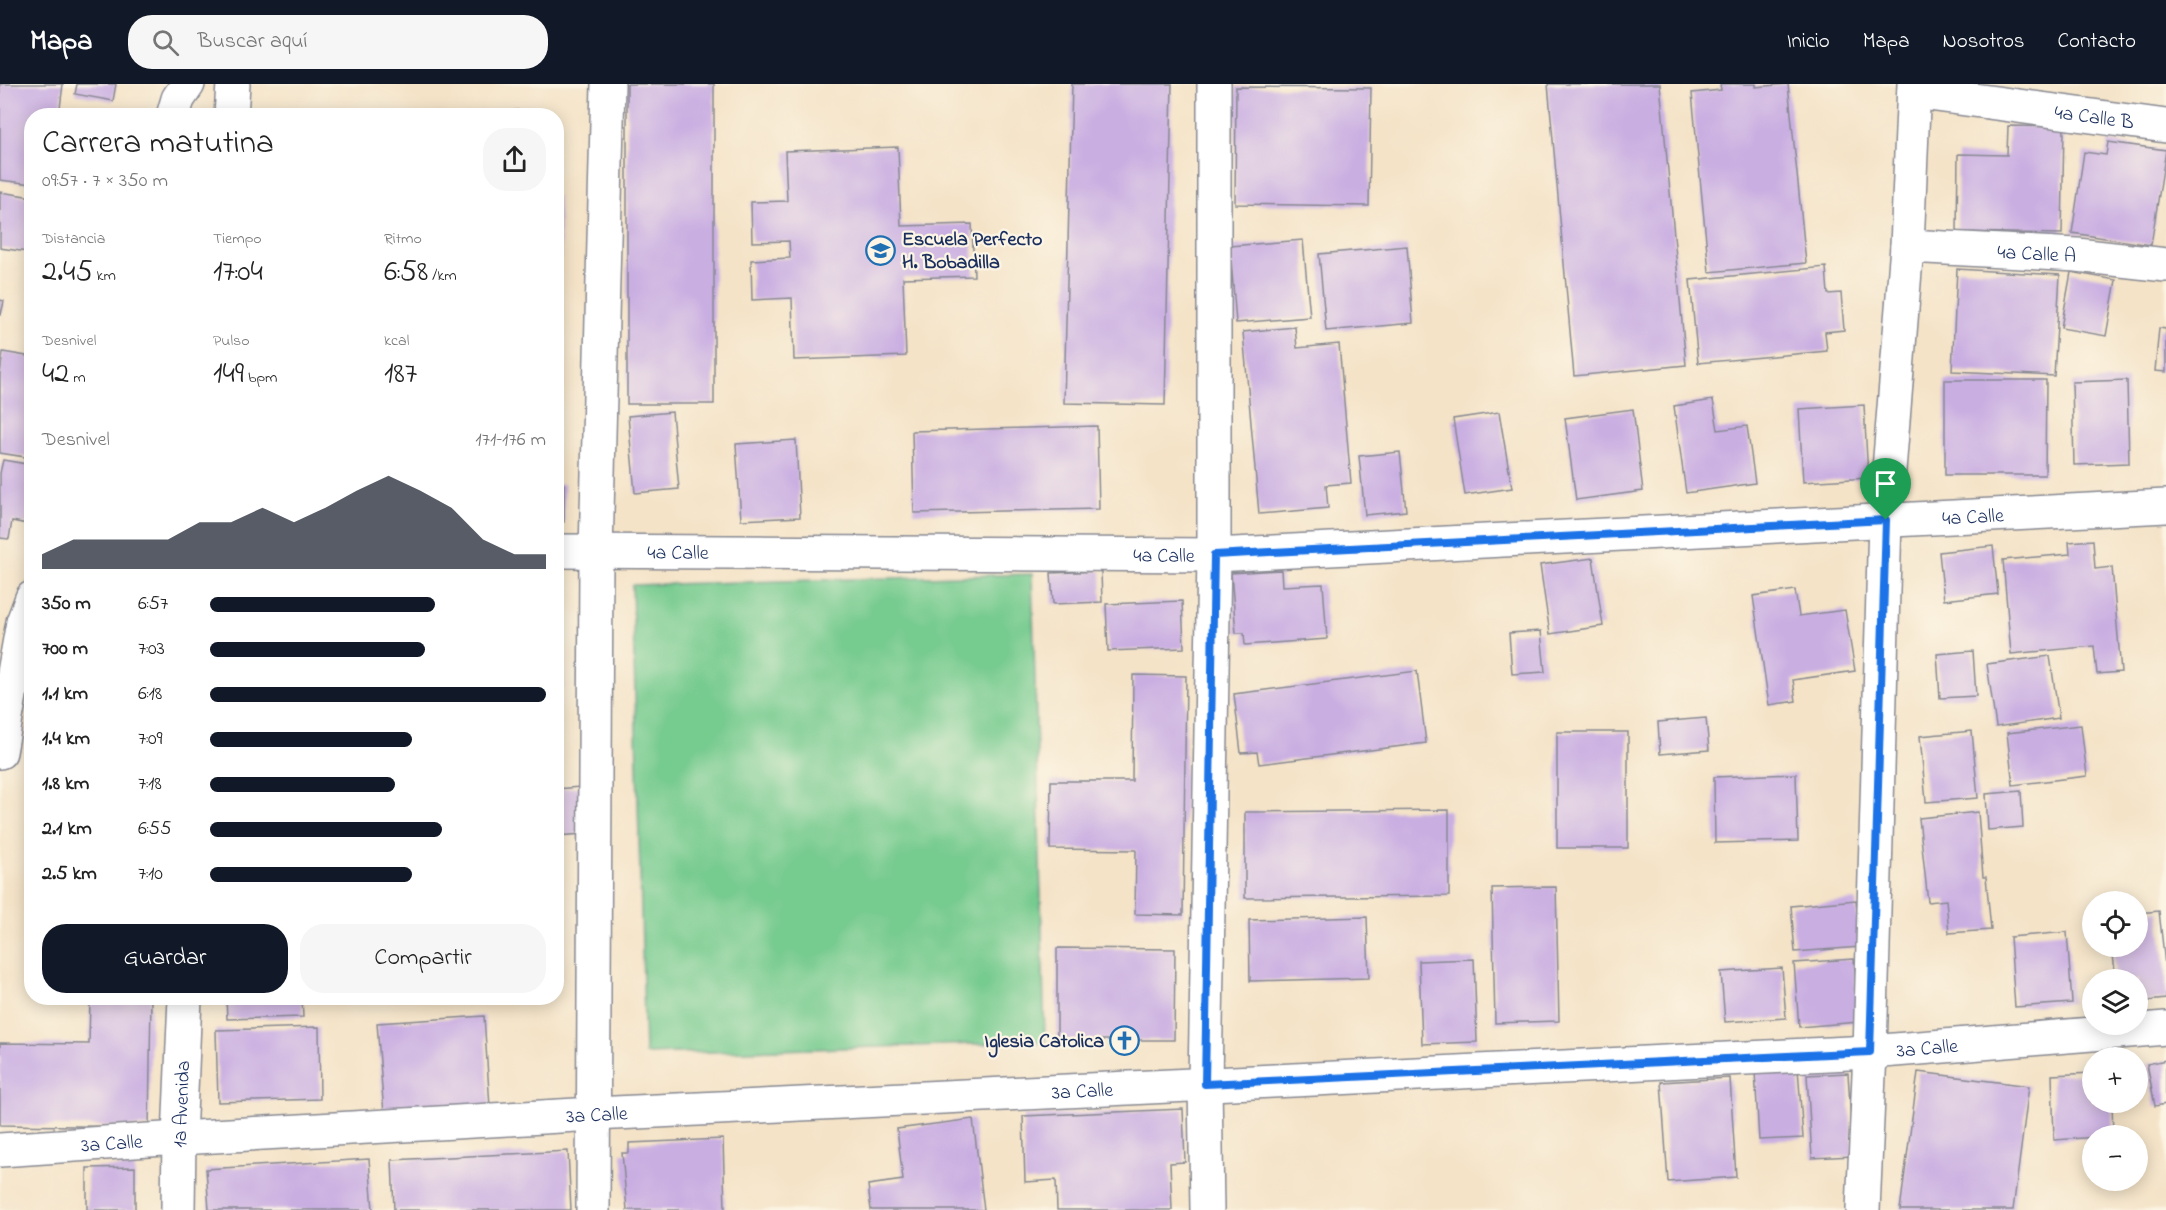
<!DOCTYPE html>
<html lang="es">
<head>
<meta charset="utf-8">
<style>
  :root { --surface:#fff; --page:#f6f6f6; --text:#222; --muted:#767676; --accent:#111827 }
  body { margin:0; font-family:"Indie Flower",sans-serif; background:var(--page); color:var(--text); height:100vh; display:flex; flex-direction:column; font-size:22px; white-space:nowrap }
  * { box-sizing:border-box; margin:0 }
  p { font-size:20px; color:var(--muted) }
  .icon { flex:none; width:33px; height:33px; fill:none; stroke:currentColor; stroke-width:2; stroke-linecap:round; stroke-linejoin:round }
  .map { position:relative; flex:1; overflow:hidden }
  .sheet { position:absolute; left:24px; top:24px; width:540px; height:897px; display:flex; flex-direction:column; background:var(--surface); border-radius:24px; box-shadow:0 3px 15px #0003 }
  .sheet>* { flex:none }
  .controls { position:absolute; left:2082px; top:807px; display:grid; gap:12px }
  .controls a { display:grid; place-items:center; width:66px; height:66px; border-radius:50%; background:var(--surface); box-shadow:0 3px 15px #0003; font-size:30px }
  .pin { position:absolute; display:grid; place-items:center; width:51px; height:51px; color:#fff; margin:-62px -26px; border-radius:50% 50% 50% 0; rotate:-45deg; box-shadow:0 0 6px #0007 }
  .pin .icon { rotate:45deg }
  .round { display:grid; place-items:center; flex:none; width:63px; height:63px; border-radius:24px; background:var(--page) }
  .overview { display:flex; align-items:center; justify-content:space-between; height:102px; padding:0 18px }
  h1 { font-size:33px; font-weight:600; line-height:45px }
  .figures { display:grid; grid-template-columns:repeat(3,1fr); gap:9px; height:102px; padding:6px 18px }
  .figures div { display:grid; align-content:center }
  .figures b { font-size:30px; font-weight:600 }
  .figures small { font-size:16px; font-weight:400 }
  .figures p { font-size:16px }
  .chart { height:168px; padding:12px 18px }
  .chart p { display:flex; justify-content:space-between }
  .chart svg { width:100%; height:108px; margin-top:6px; fill:var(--accent); opacity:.7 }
  .button { display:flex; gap:12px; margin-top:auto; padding:12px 18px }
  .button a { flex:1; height:69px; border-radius:24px; background:var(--accent); color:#fff; font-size:24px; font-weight:600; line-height:69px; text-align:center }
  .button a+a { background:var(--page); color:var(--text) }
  ul { padding:0 18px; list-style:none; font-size:20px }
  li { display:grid; grid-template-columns:96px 72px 1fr; align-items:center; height:45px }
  li i { height:15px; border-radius:8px; background:var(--accent) }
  header { display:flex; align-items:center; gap:36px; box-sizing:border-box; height:84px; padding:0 30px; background:var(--accent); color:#fff }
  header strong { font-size:28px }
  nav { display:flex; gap:33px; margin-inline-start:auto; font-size:21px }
  .search { width:420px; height:54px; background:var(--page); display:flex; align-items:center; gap:15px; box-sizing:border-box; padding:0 21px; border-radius:24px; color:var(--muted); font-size:22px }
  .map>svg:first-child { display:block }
</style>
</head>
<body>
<header>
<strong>Mapa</strong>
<div class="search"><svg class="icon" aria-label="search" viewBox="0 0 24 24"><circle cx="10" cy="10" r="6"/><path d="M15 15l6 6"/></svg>Buscar aquí</div>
<nav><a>Inicio</a><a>Mapa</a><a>Nosotros</a><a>Contacto</a></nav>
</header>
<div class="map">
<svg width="2166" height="1126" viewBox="0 0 2166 1126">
  <rect width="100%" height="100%" fill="#fcf5e5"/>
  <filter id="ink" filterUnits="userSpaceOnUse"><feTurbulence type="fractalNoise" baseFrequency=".0167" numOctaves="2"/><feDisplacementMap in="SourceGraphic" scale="12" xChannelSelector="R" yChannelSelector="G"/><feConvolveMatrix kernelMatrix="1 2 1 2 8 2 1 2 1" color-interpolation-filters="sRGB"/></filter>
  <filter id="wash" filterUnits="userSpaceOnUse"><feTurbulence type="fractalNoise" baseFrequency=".008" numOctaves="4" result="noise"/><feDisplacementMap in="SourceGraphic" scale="24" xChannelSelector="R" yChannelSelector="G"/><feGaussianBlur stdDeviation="1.35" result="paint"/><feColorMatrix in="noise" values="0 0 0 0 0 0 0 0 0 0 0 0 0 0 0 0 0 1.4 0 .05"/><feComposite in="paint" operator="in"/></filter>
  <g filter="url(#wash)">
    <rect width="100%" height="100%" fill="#f4e3c7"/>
    <path fill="#76cb8f" stroke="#487d76" stroke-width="1.5" d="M1032 490 1045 958 645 970 632 501Z"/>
    <g id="blocks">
      <g fill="#c9aee2">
        <path d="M0 0H63L59 32H32V100L0 96Z"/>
        <path d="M77 0H116L113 17 75 10Z"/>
        <rect x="627" y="0" width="87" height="320"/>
        <path d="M1072 0H1172L1165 321 1064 319Z"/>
        <path d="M1548 0H1660L1686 281 1574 292Z"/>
        <path d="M1720 0H1756V3L1788 0 1806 179 1709 188 1692 9 1721 6Z"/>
        <path d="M1236 3 1371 4 1369 122 1235 120Z"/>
        <path d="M518 26 519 32H484V30Z"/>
        <path d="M2008 42 2064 43 2062 150 1957 148 1958 70 2007 71Z"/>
        <path d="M2108 58 2166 66 2151 161 2072 149 2084 68 2106 71Z"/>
        <path d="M898 63 901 142 972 140 974 192 903 194 906 272 794 276 792 214 752 216 751 176 790 174 789 157 752 158 751 118 787 117 785 67Z"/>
        <path d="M0 108 32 113V132L27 168 0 164Z"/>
        <path d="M558 112 561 175H556V113Z"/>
        <path d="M1303 156 1310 233 1236 239 1230 162Z"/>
        <path d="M1407 162 1413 239 1326 247 1319 170Z"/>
        <path d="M1826 183 1828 210 1841 209 1844 246 1825 248 1827 267 1698 279 1690 196Z"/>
        <path d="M1957 185 2060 191 2054 292 1952 287Z"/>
        <path d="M2071 188 2116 196 2106 252 2061 244Z"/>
        <path d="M0 216 4 217 1 231H0Z"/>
        <path d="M1295 243 1297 264 1339 260 1351 399 1326 401 1328 424 1259 430 1243 248Z"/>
        <path d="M2159 244 2166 245V288L2155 287Z"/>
        <path d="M3 268 32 273V374L0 369V290Z"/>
        <path d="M1945 296H2046L2045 391H1945Z"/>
        <path d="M2127 296 2129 379 2074 381 2072 298Z"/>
        <path d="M1713 316 1718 346 1747 342 1755 399 1686 409 1674 322Z"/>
        <path d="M1864 321 1868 394 1803 398 1799 325Z"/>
        <path d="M1633 325 1643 407 1576 416 1565 334Z"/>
        <path d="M672 328 679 405 635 409 628 332Z"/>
        <path d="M1499 328 1512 404 1465 411 1453 335Z"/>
        <path d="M1097 342 1099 425 914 429 912 347Z"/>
        <path d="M796 356 800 433 741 436 736 360Z"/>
        <path d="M1400 368 1406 427 1365 431 1359 372Z"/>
        <path d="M3 376 32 381V441L12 437 9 455 0 454V389Z"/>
        <rect x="556" y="400" width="8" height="38"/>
        <path d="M2093 456 2095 485 2112 483 2121 588 2097 590 2094 562 2011 570 2003 476 2070 470 2069 458Z"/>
        <path d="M1993 462 1998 510 1944 516 1939 468Z"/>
        <path d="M1593 474 1603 542 1550 550 1540 481Z"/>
        <path d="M1281 486 1282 502 1323 500 1327 555 1245 561 1244 549H1236L1231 489Z"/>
        <path d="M1101 487 1102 518 1053 520 1051 489Z"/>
        <path d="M556 497H558L564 603H556Z"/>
        <path d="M1795 506 1799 532 1845 526 1855 587 1793 596 1796 617 1769 621 1753 512Z"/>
        <path d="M1182 517 1184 564 1108 567 1106 520Z"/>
        <path d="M1541 547 1545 588 1512 590 1509 549Z"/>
        <path d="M1973 567 1976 612 1940 614 1937 570Z"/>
        <path d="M2050 572 2059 634 1996 643 1987 580Z"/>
        <path d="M1417 587 1426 659 1259 680 1257 668 1241 669 1234 610Z"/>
        <path d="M1133 591 1186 592 1183 831 1135 830 1136 766 1050 765 1051 697H1132Z"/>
        <path d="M1706 634 1709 666 1660 670 1658 638Z"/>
        <path d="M2081 641 2087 692 2013 701 2007 649Z"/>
        <path d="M1972 647 1978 714 1926 718 1920 652Z"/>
        <rect x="1557" y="648" width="71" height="116"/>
        <path d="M1796 690 1798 757 1715 759 1714 693Z"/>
        <path d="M580 703 584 750 556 752V705Z"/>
        <path d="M2021 707 2023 743 1988 746 1986 710Z"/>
        <path d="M1449 726V812L1245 814V728Z"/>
        <path d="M1978 728 1983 793H1986L1991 846 1949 849 1946 816 1928 818 1919 734Z"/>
        <path d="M1556 803 1559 937 1495 939 1492 804Z"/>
        <path d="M1856 816 1860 863 1795 868 1791 822Z"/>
        <path d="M2159 827 2166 890V915L2138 918V896H2116L2112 862H2138V829Z"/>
        <path d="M1367 833 1369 894 1250 897 1249 836Z"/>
        <path d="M2067 848 2072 919 2015 923 2010 853Z"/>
        <path d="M1057 864 1175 865 1174 956H1057Z"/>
        <path d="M1474 875 1477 958 1422 960 1419 877Z"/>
        <path d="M1854 875 1859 938 1799 943 1794 879Z"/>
        <path d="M1782 884 1786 934 1725 938 1721 888Z"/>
        <path d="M90 914H151L149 1043 0 1041V959L89 960Z"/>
        <path d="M226 914H302L303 933 227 935Z"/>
        <path d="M484 932 490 1023 384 1030 377 939Z"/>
        <path d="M319 943 320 1015 218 1018 216 946Z"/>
        <path d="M2166 976V1020L2155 1022 2147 980Z"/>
        <path d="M1798 984 1803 1054 1759 1056 1755 987Z"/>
        <path d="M1918 988 2029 1002 2013 1126H1900Z"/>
        <path d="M1848 989 1853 1072 1812 1074 1807 991Z"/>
        <path d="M2092 989V1018H2112L2113 1052 2054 1056 2052 991Z"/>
        <path d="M1730 994 1736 1093 1668 1098 1661 998Z"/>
        <path d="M1183 1025 1185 1078 1170 1079 1172 1126H1057L1056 1096 1025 1098 1023 1032Z"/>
        <path d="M973 1035 984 1126H871L868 1101 903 1096 897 1045Z"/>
        <path d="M723 1055 725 1126H627L622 1069H629V1059Z"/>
        <path d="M568 1067 571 1126H394L392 1076Z"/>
        <path d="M369 1075 373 1126H209L206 1085Z"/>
        <path d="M135 1083V1126H87V1084Z"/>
      </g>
    </g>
  </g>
  <g filter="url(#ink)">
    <use href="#blocks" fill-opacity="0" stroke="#888992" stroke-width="1.5"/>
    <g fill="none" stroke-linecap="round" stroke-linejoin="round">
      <defs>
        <g id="minor">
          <path id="s1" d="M1914 8 2166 42"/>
          <path d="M173 32 178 15 188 0"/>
          <path d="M231 32 233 0"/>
          <path id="s2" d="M1907 162 2077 171 2166 181"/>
          <path id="s3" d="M556 467 1214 471 2166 422"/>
          <path d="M0 668 23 538 32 514"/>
          <path id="s4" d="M0 1066 179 1054 594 1030 1870 968 2166 944"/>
          <path id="s5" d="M178 1126 179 1054 185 914"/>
          <path d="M593 1126 596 468 608 0"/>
          <path d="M1207 1126 1205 1000 1214 471V0"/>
          <path d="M1863 1126 1870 968 1885 436 1907 162 1914 0"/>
        </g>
      </defs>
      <use href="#minor" stroke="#888992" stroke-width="36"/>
      <use href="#minor" stroke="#fff" stroke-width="33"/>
    </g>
  </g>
  <g fill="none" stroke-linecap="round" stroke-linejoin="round" filter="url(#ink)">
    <defs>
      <path id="route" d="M1886 436 1870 968 1205 1000 1214 471Z"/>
    </defs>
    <use href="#route" stroke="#fff" stroke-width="12"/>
    <use href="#route" stroke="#1a73e8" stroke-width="8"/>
  </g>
  <defs>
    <symbol id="school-ring" viewBox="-11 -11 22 22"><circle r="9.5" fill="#fcf5e5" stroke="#1f6fb2" stroke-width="1.5"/><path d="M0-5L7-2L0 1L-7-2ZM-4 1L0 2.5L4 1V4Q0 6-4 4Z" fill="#1f6fb2"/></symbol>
    <symbol id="church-ring" viewBox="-11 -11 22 22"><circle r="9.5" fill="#fcf5e5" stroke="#1f6fb2" stroke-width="1.5"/><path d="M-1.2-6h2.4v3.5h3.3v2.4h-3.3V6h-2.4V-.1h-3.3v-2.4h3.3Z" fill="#1f6fb2"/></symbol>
  </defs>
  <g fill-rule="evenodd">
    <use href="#school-ring" x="864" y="150" width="33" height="33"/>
    <use href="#church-ring" x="1108" y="940" width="33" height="33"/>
  </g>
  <g text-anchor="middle" stroke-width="4.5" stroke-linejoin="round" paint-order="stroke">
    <g font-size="20" fill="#1b2f5e" stroke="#fcf5e5">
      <text dy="7" stroke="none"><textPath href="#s1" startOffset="182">4a Calle B</textPath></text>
      <text dy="7" stroke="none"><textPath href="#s2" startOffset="130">4a Calle A</textPath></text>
      <text dy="7" stroke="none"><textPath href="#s3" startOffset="1418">4a Calle</textPath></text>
      <text dy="7" stroke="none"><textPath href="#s3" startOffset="122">4a Calle</textPath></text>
      <text dy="7" stroke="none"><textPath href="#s3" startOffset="608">4a Calle</textPath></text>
      <text dy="7" stroke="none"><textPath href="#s4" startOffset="1930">3a Calle</textPath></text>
      <text dy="7" stroke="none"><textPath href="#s4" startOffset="1084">3a Calle</textPath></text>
      <text dy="7" stroke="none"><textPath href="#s5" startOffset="106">1a Avenida</textPath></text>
      <text dy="7" stroke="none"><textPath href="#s4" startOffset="598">3a Calle</textPath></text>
      <text dy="7" stroke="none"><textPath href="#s4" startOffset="112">3a Calle</textPath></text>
    </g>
    <g font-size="20" font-weight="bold" fill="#1b2f5e" stroke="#fcf5e5" text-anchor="start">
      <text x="902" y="161">Escuela Perfecto<tspan x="902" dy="23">H. Bobadilla</tspan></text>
      <text x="1104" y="963" text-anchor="end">Iglesia Catolica</text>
    </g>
  </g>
</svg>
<div class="controls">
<a><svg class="icon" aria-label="locate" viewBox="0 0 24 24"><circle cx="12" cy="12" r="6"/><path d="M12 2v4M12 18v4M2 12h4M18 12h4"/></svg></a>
<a><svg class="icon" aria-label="layers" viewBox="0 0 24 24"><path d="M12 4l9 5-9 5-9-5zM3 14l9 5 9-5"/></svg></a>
<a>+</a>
<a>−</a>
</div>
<div class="pin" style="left:1886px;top:436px;background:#1e9e55"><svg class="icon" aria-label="arrive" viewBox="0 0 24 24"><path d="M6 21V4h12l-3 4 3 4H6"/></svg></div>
<section class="sheet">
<div class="overview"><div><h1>Carrera matutina</h1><p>09:57 · 7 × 350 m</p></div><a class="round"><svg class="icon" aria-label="share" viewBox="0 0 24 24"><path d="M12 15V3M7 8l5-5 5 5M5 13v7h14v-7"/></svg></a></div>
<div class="figures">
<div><p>Distancia</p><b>2.45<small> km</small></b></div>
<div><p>Tiempo</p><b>17:04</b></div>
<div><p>Ritmo</p><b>6:58<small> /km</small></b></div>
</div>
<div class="figures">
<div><p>Desnivel</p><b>42<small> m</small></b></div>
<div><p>Pulso</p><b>149<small> bpm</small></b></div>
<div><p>kcal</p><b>187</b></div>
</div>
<div class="chart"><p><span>Desnivel</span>171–176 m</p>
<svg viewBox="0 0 160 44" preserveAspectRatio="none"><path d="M0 44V38L10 32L20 32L30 32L40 32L50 25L60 25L70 19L80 25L90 19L100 12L110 6L120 12L130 19L140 32L150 38L160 38V44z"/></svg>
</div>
<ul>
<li><b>350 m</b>6:57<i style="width:67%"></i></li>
<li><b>700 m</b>7:03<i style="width:64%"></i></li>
<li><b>1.1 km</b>6:18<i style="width:100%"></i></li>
<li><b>1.4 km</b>7:09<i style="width:60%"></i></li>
<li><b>1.8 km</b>7:18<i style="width:55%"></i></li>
<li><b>2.1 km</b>6:55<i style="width:69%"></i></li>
<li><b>2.5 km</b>7:10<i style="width:60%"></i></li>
</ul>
<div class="button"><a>Guardar</a><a>Compartir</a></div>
</section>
</div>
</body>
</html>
